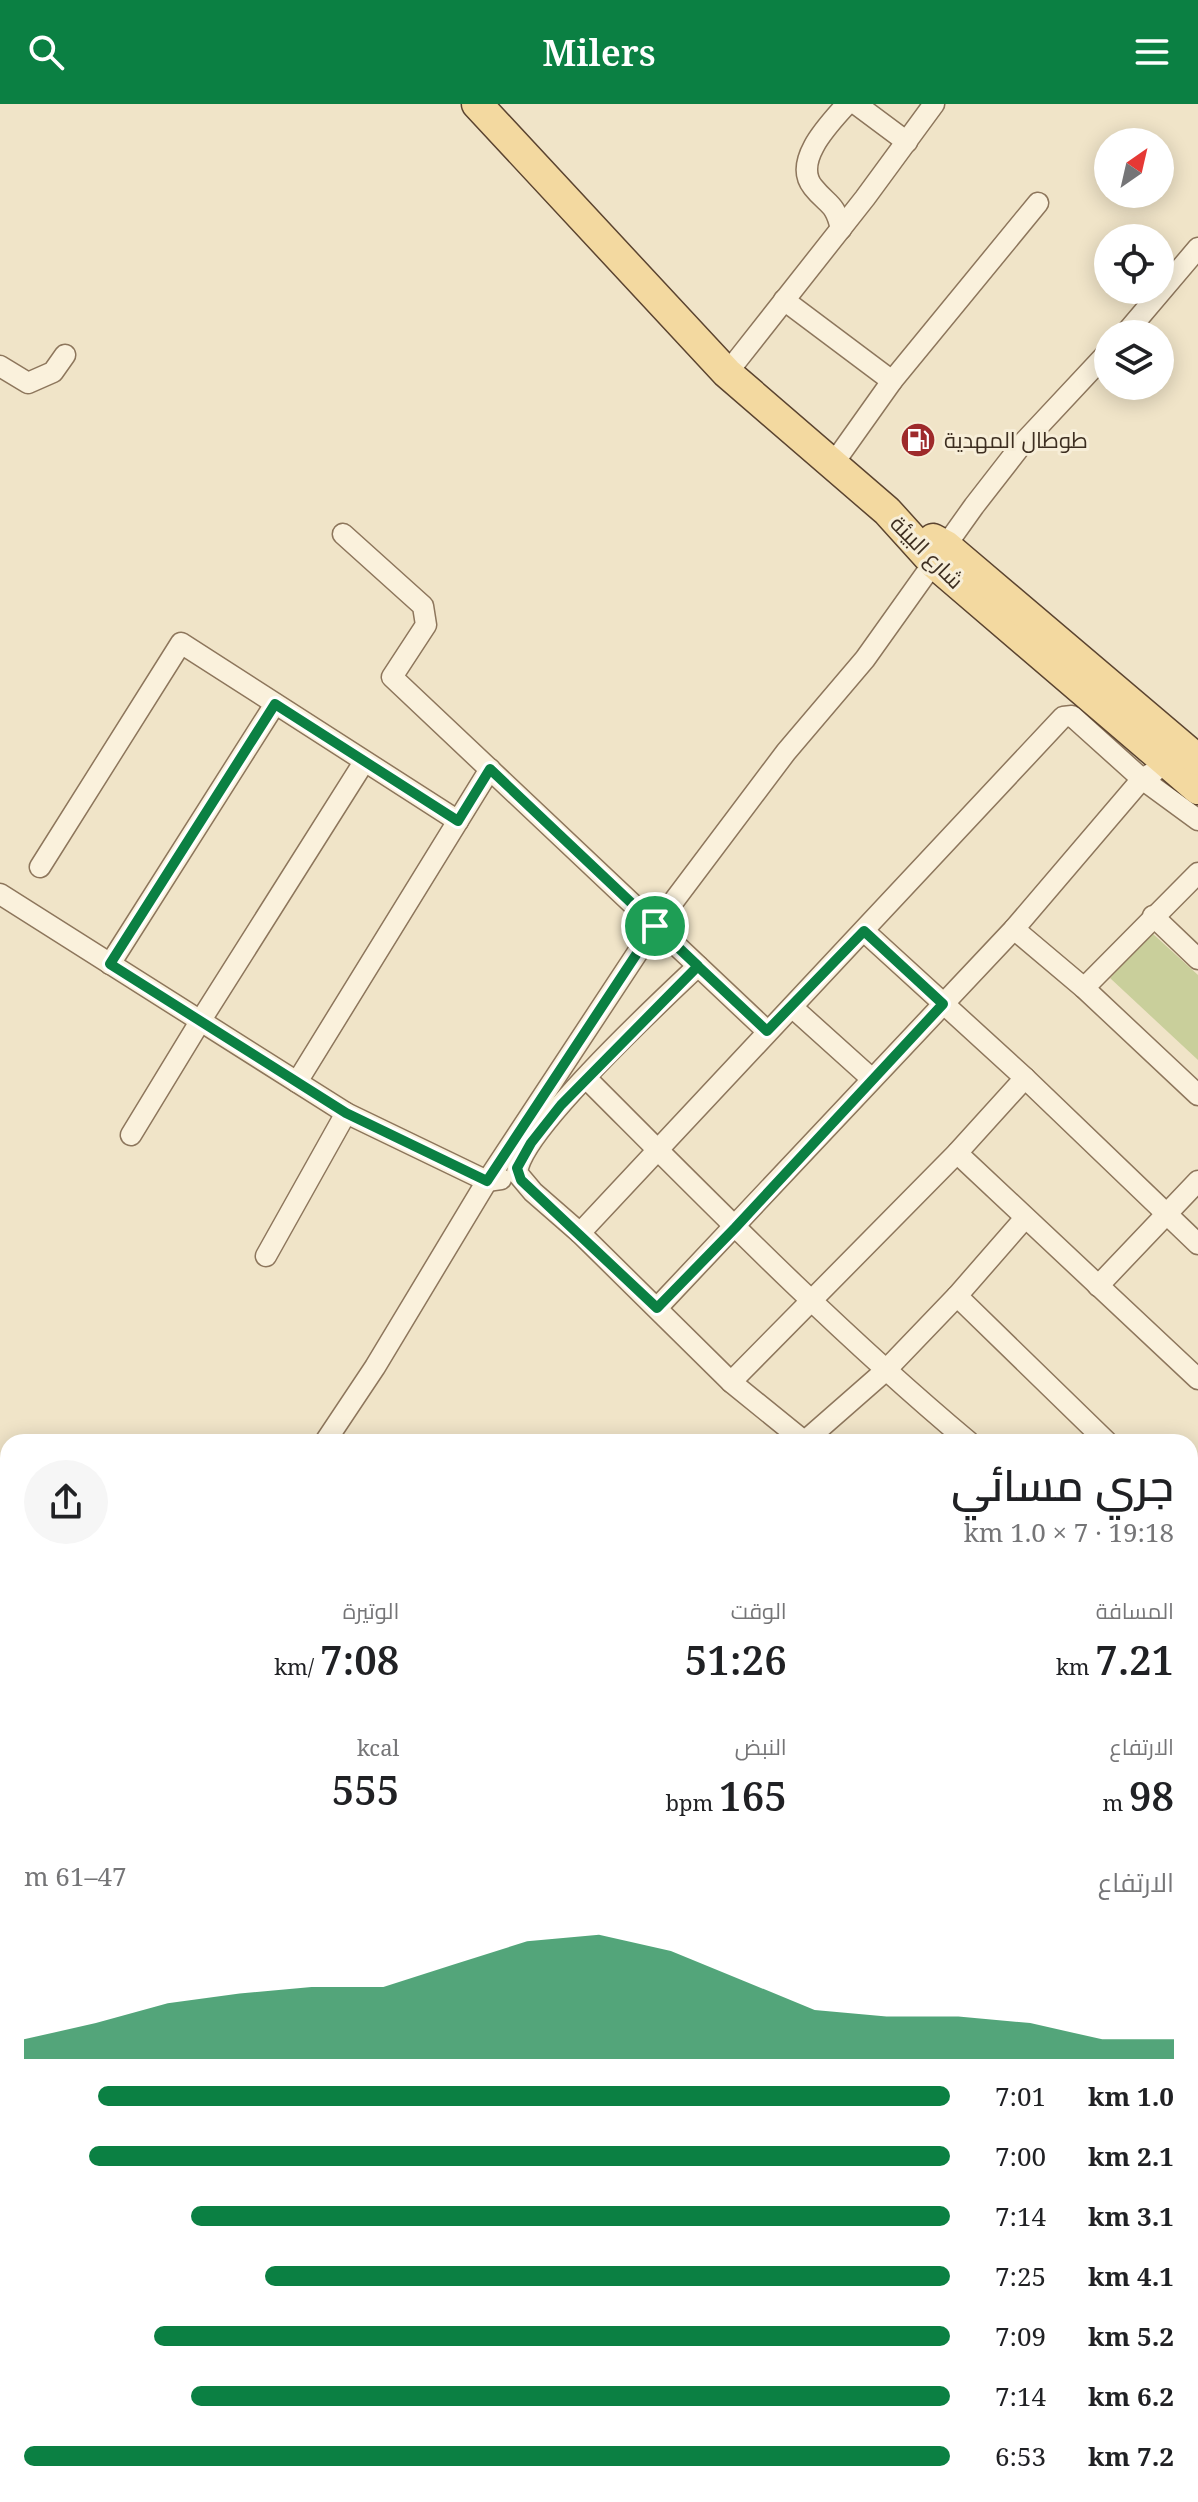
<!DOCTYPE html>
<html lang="ar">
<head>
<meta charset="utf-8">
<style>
  :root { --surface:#fff; --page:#f6f6f6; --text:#202124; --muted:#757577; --accent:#0b8043 }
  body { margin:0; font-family:"Noto Serif",Cairo,serif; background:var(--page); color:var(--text); direction:rtl; height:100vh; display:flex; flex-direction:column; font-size:30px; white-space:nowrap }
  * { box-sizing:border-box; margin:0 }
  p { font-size:26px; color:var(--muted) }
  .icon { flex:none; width:44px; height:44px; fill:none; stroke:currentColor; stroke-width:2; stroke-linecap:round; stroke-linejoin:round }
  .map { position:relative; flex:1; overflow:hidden; direction:ltr }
  .details { position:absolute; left:0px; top:1330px; width:1198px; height:1068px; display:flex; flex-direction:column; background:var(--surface); border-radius:24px 24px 0 0; box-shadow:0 4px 20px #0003; direction:rtl }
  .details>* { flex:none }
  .needle { width:52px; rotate:34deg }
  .buttons { position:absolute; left:1094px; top:24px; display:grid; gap:16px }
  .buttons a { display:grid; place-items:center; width:80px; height:80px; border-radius:50%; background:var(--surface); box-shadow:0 4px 20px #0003; font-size:40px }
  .pin { position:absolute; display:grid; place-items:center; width:68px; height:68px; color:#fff; margin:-34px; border:4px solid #fff; border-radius:50%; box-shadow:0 2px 8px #0007 }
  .round { display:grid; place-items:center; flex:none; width:84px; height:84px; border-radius:42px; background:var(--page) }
  .summary { display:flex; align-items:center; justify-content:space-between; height:136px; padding:0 24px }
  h1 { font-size:44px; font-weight:600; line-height:60px }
  .stats { display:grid; grid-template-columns:repeat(3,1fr); gap:12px; height:136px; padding:8px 24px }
  .stats div { display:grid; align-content:center }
  .stats b { font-size:40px; font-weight:600 }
  .stats small { font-size:22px; font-weight:400 }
  .stats p { font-size:22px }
  .chart { height:224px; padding:16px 24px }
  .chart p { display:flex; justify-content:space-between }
  .chart svg { width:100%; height:144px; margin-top:8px; fill:var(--accent); opacity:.7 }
  ul { padding:0 24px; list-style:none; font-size:26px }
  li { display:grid; grid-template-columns:128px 96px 1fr; align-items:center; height:60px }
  li i { height:20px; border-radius:10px; background:var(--accent) }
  header { display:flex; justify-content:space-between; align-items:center; height:104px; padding:0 24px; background:var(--accent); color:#fff; font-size:36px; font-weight:600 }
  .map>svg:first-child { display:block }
</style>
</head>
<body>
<header><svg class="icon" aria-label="menu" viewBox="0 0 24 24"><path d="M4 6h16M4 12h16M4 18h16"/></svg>Milers<svg class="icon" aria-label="search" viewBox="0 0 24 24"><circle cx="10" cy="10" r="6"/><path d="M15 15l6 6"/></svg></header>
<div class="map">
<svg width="1198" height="2398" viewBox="0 0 1198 2398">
  <rect width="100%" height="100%" fill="#f0e4c8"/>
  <path fill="#c9cf9b" d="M1152 829 1198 871V956L1110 874Z"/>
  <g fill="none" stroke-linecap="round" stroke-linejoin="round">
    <defs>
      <g id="street">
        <path d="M856 0 907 38"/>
        <path d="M841 125C835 98 828 102 813 83 792 57 830 19 847 0"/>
        <path d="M784 196 892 277"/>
        <path d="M1125 230 1198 144"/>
        <path d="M0 262 28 279 53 268 65 251"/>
        <path d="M727 269 865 94 934 0"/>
        <path d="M833 360 892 277 1038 99"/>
        <path d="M343 430 423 502 426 521 392 573 767 927"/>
        <path d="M40 763 181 539 458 717"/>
        <path d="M0 790 346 1009 487 1077 501 1075"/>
        <path d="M1153 812 1198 855"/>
        <path d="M1014 825 1084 884 1198 991"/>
        <path d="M864 827 1025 974 1198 1140"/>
        <path d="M110 860 275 600"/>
        <path d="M698 862C662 896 521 1027 517 1069L533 1088 580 1129 731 1278 805 1338"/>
        <path d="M1084 884 1198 769"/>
        <path d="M792 903 872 975"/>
        <path d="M586 974C711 1099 833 1224 969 1338"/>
        <path d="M297 978 490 665"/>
        <path d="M131 1031 201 916 364 658"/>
        <path d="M957 1049 1198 1275"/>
        <path d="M580 1129 1063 613 1072 612 1142 675 1198 716"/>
        <path d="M266 1152 346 1009"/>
        <path d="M1098 1182 1198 1077"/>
        <path d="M957 1192 1107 1338"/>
        <path d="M657 1204 1014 825 1142 675 1154 668"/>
        <path d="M731 1278 957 1049 1025 974"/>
        <path d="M325 1338 375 1263 487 1077 655 822 786 648 865 555 974 402 1023 339 1108 248"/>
        <path d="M804 1338 885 1267 957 1192 1025 1114"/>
        <path d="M1190 1372 1198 1371"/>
        <path d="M1190 1407 1194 1452 1190 1556"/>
        <path d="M0 1437 8 1441"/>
        <path d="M1190 1581 1198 1587"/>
        <path d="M0 1750 8 1740"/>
        <path d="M1190 2202 1198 2187"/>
        <path d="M1064 2398 1069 2390"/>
      </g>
      <g id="primary">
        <path d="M477 0 727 269 887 407 934 459 1198 685"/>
        <path d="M933 435 946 442 1198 656"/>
      </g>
    </defs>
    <use href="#street" stroke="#8d765c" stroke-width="23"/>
    <use href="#primary" stroke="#5b4430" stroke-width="33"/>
    <use href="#street" stroke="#faf1dc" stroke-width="20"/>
    <use href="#primary" stroke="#f3d9a0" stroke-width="30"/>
  </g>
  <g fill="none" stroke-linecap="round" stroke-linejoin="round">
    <defs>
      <path id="route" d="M655 822 487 1077 346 1009 110 860 275 600 458 717 490 665 698 862 561 1001 531 1039 517 1064 521 1076 657 1204 735 1124 943 900 864 827 767 927 655 822"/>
    </defs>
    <use href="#route" stroke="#fff" stroke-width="16"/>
    <use href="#route" stroke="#0b8043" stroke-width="10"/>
  </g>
  <defs>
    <symbol id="fuel-disc" viewBox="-11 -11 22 22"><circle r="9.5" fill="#9e2a2b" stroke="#f7eed8"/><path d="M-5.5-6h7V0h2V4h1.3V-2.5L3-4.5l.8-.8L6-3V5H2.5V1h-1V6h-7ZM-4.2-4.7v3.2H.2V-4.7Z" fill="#fff"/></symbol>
  </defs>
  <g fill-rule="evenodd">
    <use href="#fuel-disc" x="898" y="316" width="40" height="40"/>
  </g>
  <g text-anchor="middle" stroke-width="6" stroke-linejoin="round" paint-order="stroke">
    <g font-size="22" fill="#3d2e20" stroke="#f7eed8" text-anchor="start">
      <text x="944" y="344">طوطال المهدية</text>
    </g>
    <g font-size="22" fill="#3d2e20" stroke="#f7eed8">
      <text transform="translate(927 448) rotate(45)" y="8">شارع البيئة</text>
    </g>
  </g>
</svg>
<div class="buttons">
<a><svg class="needle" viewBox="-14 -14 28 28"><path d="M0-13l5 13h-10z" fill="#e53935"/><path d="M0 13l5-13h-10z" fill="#757577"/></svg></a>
<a><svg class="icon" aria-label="locate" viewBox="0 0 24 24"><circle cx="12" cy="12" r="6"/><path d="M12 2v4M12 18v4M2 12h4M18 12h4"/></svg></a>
<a><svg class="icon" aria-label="layers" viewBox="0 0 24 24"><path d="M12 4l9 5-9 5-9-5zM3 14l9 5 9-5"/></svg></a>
</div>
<div class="pin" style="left:655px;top:822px;background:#1e9e55"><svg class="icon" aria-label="arrive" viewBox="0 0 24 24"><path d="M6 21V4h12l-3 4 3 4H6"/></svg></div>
<section class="details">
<div class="summary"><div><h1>جري مسائي</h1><p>19:18 · 7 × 1.0 km</p></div><a class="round"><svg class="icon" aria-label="share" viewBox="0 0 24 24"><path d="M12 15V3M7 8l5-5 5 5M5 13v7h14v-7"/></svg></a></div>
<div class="stats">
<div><p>المسافة</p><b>7.21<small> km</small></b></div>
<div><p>الوقت</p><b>51:26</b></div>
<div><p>الوتيرة</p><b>7:08<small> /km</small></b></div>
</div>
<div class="stats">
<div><p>الارتفاع</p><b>98<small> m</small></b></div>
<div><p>النبض</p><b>165<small> bpm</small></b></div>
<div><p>kcal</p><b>555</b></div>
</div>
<div class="chart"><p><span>الارتفاع</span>47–61 m</p>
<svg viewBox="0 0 160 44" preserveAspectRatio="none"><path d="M0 44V38L10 33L20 27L30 24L40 22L50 22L60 15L70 8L80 6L90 11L100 20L110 29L120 31L130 31L140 33L150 38L160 38V44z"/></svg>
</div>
<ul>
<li><b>1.0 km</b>7:01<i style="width:92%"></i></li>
<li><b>2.1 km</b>7:00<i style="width:93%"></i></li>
<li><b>3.1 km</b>7:14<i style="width:82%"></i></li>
<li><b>4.1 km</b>7:25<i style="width:74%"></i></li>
<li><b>5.2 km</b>7:09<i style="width:86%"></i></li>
<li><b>6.2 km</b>7:14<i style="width:82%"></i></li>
<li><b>7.2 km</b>6:53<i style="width:100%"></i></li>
</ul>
</section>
</div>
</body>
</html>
